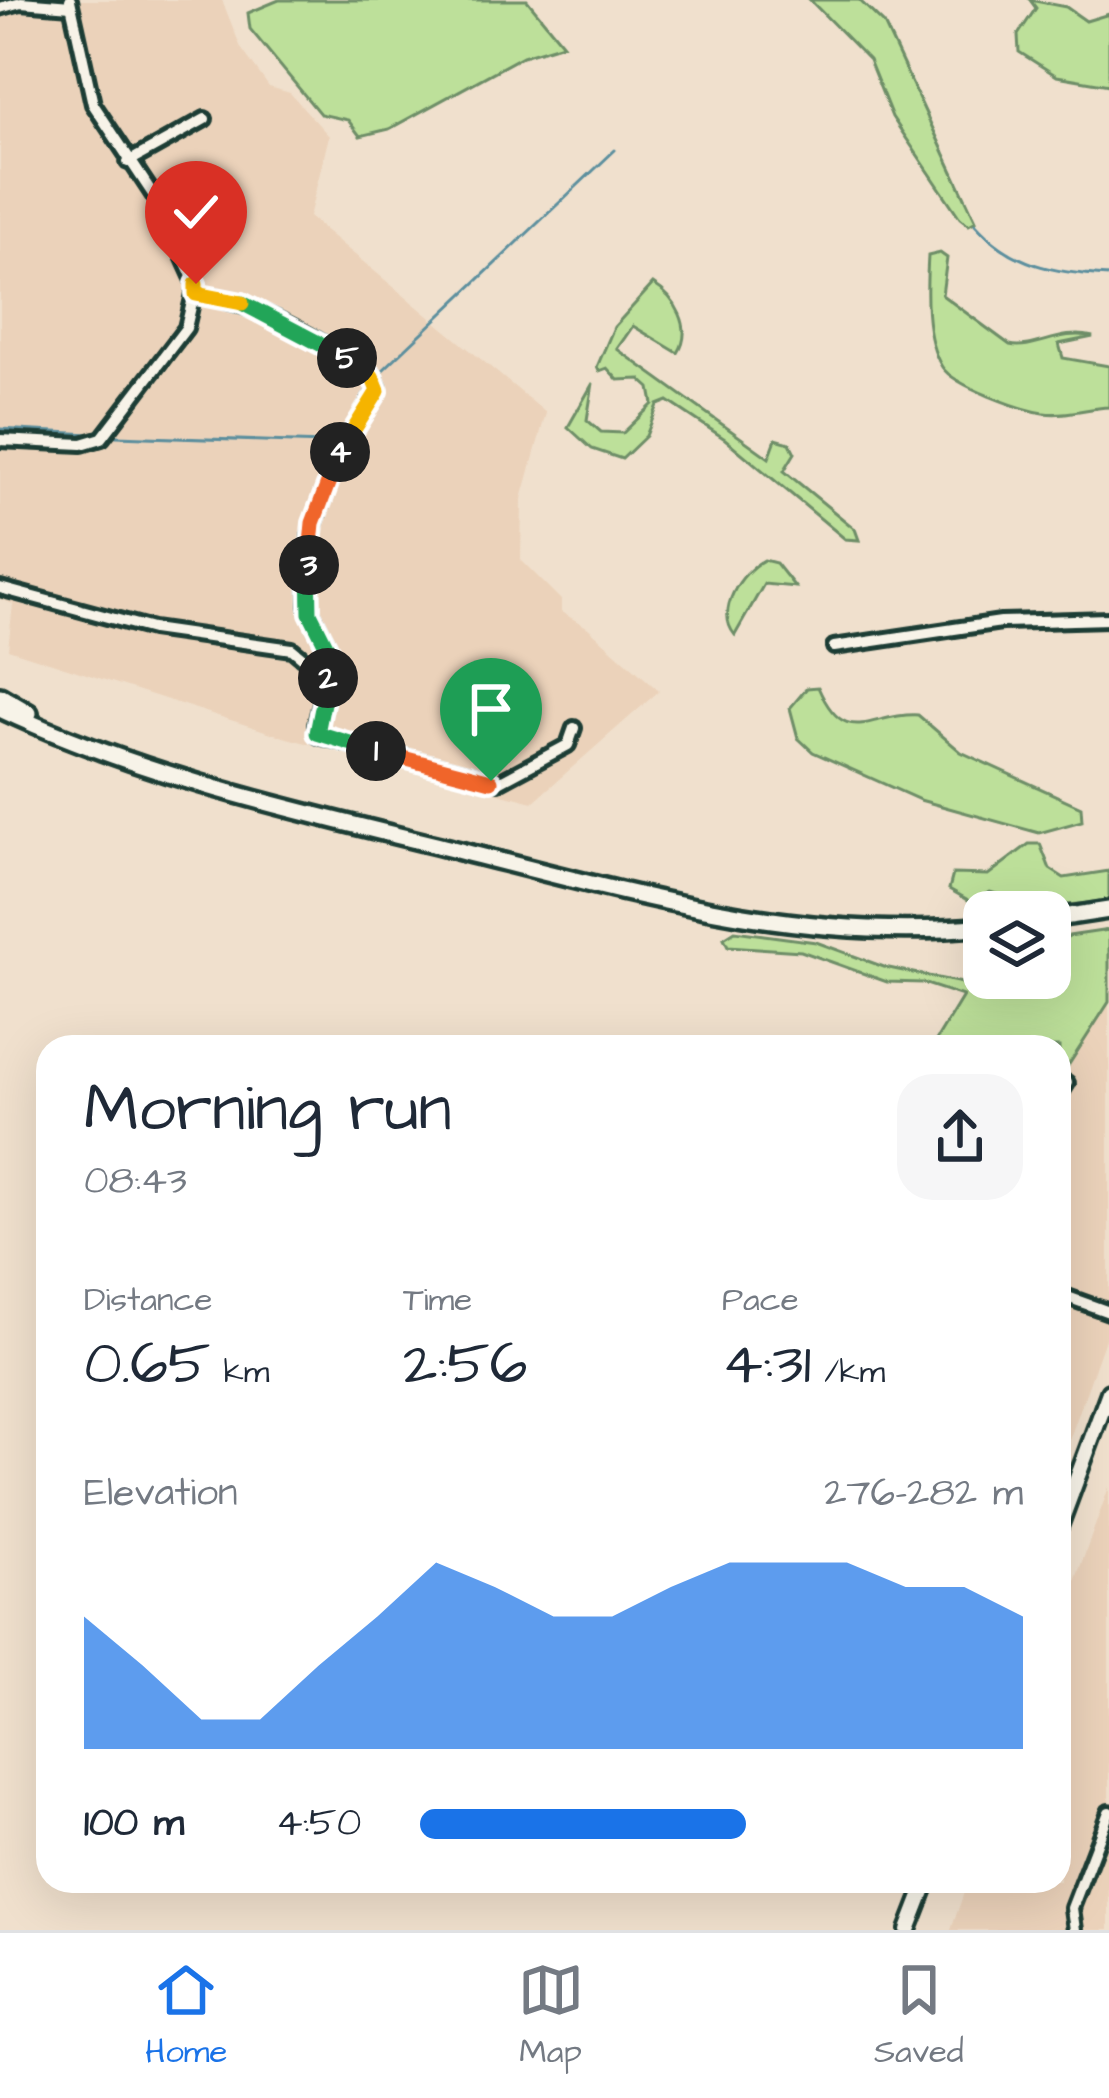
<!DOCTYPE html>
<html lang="en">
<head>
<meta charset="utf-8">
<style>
  :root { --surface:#fff; --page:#f6f6f7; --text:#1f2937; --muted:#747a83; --line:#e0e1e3; --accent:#1a73e8 }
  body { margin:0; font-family:"Architects Daughter",sans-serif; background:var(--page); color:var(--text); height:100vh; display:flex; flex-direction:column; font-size:45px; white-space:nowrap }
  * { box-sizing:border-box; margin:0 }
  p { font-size:39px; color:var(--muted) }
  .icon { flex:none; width:66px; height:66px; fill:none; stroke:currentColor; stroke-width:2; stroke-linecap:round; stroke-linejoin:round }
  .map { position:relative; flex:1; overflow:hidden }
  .sheet { position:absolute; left:36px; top:1035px; width:1035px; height:858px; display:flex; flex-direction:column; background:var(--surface); border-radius:36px; box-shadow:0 12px 48px #0002 }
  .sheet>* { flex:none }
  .buttons { position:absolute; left:963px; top:891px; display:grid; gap:24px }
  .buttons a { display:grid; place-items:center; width:108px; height:108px; border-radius:24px; background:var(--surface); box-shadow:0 12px 48px #0002; font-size:60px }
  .pin { position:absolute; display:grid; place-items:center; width:102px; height:102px; color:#fff; margin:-123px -51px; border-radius:50% 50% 50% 0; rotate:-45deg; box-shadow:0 0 12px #0007 }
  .pin .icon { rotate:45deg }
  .km { position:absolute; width:60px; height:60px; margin:-30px; border-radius:50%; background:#222; color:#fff; font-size:33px; line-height:60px; text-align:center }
  .round { display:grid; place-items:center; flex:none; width:126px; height:126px; border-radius:36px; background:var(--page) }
  .overview { display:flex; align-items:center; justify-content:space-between; height:204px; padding:0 48px }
  h1 { font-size:66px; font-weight:600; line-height:90px }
  .stats { display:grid; grid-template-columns:repeat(3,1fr); gap:18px; height:204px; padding:12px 48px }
  .stats div { display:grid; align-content:center }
  .stats b { font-size:60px; font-weight:600 }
  .stats small { font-size:33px; font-weight:400 }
  .stats p { font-size:33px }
  .chart { height:336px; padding:24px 48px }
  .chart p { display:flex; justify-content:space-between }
  .chart svg { width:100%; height:216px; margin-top:12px; fill:var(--accent); opacity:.7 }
  ul { padding:0 48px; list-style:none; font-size:39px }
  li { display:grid; grid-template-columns:192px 144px 1fr; align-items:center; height:90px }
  li i { height:30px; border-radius:15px; background:var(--accent) }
  .menu { display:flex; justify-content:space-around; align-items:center; height:168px; border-top:3px solid var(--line); background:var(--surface); font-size:33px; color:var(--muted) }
  .menu a { display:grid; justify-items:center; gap:6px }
  .menu .selected { color:var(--accent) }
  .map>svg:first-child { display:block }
</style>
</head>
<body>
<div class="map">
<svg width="1109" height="1930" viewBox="0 0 1109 1930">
  <rect width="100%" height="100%" fill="#f0e0cd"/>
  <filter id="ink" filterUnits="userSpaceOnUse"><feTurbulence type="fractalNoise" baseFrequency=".00833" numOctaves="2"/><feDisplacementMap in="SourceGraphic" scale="24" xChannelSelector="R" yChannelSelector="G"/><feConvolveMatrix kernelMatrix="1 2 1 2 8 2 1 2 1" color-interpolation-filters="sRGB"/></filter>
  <g filter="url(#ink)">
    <g fill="#ebd2ba">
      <path d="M0 0H222L241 48 269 87 290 93 329 136 309 217 546 413 522 499 521 560 561 600V612L587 627 659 691 533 802 287 738 8 649 13 604 0 599Z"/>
      <path d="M1109 1002V1328L1059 1469V1080Z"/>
      <path d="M1109 1487V1930H951L968 1881H1059V1626Z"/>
    </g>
    <g fill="#bde09a" stroke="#6e8e67" stroke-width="3">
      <path d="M279 0H527L563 44 523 56 389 129 360 136 348 120 320 114 250 29 248 13Z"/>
      <path d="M810 0H859L884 24 976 221 969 225 960 218 892 117 869 60Z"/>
      <path d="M1030 0 1066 7 1086 21 1109 14V85L1057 76 1019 52 1018 35 1036 8Z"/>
      <path d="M940 253 947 258 942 295 1010 345C1034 351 1061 328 1093 337L1059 344 1063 358 1109 366V407C1087 408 1066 416 1044 413 1022 410 954 386 942 367 924 338 926 289 928 256Z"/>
      <path d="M653 284C675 297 694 328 678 353L633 326 617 349 769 458 776 439 790 443 795 453 784 471 855 529 859 540 845 539 725 439 668 401 658 405 646 436 622 459 592 449 568 427 593 383 587 420 601 432 623 433 653 404 650 388 640 379 618 380 607 368 599 371 597 367 614 327Z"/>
      <path d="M764 560 776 563 795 587 764 584 735 635C715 612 740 572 764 560Z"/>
      <path d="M818 687C846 751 871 712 918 715L961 752 1081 807 1082 821 1039 833 920 800 813 752 798 738 790 708 807 688Z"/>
      <path d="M1029 844H1040L1050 869 1064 878 1109 871V899C1067 909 1030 906 990 892L970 901 949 889 953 874 988 875Z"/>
      <path d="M1109 930V1002L1059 1080V1047H932L963 996 923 983 887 982 801 951 728 946 724 938 735 931 816 942 884 967 1001 991 1020 986 1025 978H1050V947L1069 936Z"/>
    </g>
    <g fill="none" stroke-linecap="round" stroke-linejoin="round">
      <g stroke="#5b8f9e" stroke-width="3">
        <path d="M975 224C1012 266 1055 273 1109 276"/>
        <path d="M383 370 615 150"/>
        <path d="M0 429 91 434"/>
        <path d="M116 436 325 443"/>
        <path d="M353 454 365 459"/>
      </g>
      <defs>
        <g id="minor">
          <path d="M0 8 21 2 71 6"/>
          <path d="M128 162 205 119"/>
          <path d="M196 294C264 306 316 336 372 376L378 387 333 468 310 536 308 606 332 657 316 724 319 736 499 782 568 745 574 728"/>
          <path d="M0 440 82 444 102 438 186 328 196 285 160 205 93 104 70 0"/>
          <path d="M0 588 152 629 292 649 328 679"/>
          <path d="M834 647 1001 622 1109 619"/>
          <path d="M1059 1096 1067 1083"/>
          <path d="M1059 1294 1109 1312"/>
          <path d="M1075 1930 1072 1908 1109 1812"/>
        </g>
        <g id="major">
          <path d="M1059 1527 1109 1392"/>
          <path d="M908 1930 927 1881"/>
        </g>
        <g id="highway">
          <path d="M0 696 29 713"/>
          <path d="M0 709C142 776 293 810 444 847 621 891 799 945 984 926"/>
          <path d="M1050 919 1109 910"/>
        </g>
      </defs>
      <use href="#minor" stroke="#1f3d34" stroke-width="20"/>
      <use href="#major" stroke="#1f3d34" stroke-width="22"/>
      <use href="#highway" stroke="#1f3d34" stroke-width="24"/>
      <use href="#minor" stroke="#f7f3e8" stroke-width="10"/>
      <use href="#major" stroke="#f7f3e8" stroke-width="14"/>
      <use href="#highway" stroke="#f7f3e8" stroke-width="15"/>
    </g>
  </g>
  <g fill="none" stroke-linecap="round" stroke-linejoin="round" filter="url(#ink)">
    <defs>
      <path id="split-1" d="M376 751 491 781"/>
      <path id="split-2" d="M328 678 317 733 376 751"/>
      <path id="split-3" d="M309 565 310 613 332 657 328 678"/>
      <path id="split-4" d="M309 565 313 523 340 452"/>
      <path id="split-5" d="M340 452 378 391 372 376 347 358"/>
      <path id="split-6" d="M242 303 347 358"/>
      <path id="split-7" d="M196 284V294L242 303"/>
    </defs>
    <use href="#split-1" stroke="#fff" stroke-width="24"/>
    <use href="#split-2" stroke="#fff" stroke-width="24"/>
    <use href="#split-3" stroke="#fff" stroke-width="24"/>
    <use href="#split-4" stroke="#fff" stroke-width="24"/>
    <use href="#split-5" stroke="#fff" stroke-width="24"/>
    <use href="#split-6" stroke="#fff" stroke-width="24"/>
    <use href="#split-7" stroke="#fff" stroke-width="24"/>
    <use href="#split-1" stroke="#f0652b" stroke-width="15"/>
    <use href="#split-2" stroke="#22a559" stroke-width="15"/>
    <use href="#split-3" stroke="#22a559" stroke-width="15"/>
    <use href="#split-4" stroke="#f0652b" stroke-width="15"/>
    <use href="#split-5" stroke="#f5b400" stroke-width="15"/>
    <use href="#split-6" stroke="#22a559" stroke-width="15"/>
    <use href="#split-7" stroke="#f5b400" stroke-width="15"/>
  </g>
</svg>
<div class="buttons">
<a><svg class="icon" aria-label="layers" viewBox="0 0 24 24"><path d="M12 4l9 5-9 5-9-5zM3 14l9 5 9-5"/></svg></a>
</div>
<div class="pin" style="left:491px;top:781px;background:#1e9e55"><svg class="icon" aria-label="arrive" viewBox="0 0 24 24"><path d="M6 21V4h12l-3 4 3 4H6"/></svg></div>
<div class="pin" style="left:196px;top:284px;background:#d93025"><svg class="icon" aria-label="check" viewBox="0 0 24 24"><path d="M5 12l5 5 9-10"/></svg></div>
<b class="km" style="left:376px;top:751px">1</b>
<b class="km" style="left:328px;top:678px">2</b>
<b class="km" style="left:309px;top:565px">3</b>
<b class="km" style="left:340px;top:452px">4</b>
<b class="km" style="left:347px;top:358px">5</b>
<section class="sheet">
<div class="overview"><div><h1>Morning run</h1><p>08:43</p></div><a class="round"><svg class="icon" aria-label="share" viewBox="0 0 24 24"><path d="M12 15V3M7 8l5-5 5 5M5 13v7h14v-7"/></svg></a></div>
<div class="stats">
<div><p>Distance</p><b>0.65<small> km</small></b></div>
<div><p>Time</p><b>2:56</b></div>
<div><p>Pace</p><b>4:31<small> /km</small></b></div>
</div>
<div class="chart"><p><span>Elevation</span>276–282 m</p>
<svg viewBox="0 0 160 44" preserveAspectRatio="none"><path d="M0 44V17L10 27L20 38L30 38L40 27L50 17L60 6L70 11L80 17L90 17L100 11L110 6L120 6L130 6L140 11L150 11L160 17V44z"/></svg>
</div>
<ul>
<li><b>100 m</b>4:50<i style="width:54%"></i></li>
</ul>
</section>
</div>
<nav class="menu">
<a class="selected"><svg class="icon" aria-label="home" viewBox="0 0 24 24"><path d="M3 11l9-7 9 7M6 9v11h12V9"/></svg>Home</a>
<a><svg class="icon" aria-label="map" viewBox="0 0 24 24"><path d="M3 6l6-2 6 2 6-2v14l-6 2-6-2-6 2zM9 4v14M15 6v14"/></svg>Map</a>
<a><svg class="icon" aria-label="saved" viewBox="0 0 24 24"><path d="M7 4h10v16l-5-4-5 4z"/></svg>Saved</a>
</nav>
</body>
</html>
